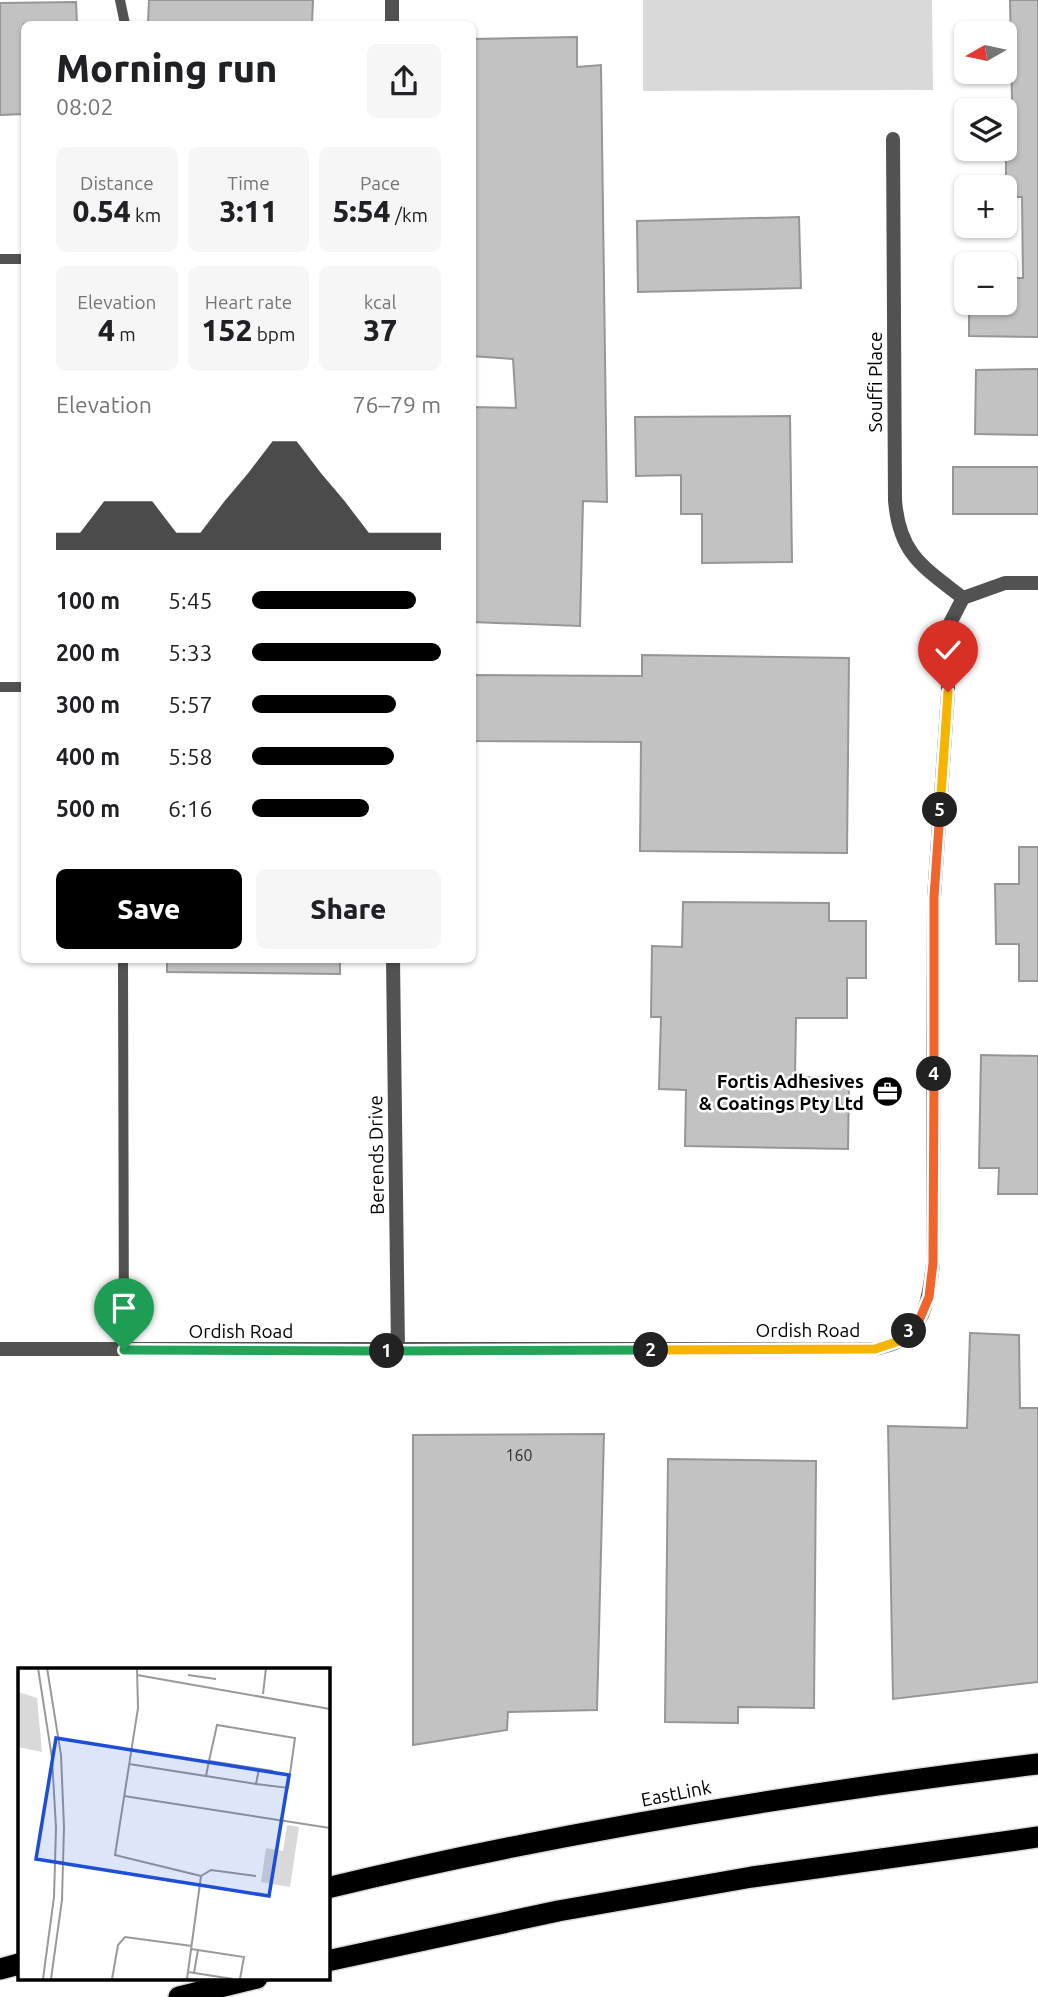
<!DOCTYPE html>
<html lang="en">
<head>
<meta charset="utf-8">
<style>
  :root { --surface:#fff; --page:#f6f6f6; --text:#202124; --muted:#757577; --accent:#000 }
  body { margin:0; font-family:Ubuntu,sans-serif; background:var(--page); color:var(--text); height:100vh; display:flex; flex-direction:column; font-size:26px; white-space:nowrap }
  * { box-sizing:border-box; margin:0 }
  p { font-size:23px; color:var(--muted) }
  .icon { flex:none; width:38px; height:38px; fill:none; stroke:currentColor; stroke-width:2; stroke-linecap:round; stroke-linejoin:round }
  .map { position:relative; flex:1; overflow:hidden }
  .details { position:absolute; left:21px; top:21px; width:455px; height:942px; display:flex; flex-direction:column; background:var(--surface); border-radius:10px; box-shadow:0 2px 5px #0004 }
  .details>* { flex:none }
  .needle { width:46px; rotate:261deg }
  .controls { position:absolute; left:954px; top:21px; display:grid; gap:14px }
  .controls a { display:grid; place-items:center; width:63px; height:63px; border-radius:10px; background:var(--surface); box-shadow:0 2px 5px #0004; font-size:35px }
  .pin { position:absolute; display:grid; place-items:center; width:60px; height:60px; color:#fff; margin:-72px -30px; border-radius:50% 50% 50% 0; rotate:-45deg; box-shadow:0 0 7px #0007 }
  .pin .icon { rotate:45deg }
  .km { position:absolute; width:35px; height:35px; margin:-18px; border-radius:50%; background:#222; color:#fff; font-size:19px; line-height:35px; text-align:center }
  .round { display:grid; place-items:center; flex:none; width:74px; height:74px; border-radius:10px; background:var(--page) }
  .headline { display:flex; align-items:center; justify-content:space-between; height:119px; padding:0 35px }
  h1 { font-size:38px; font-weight:800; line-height:52px }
  .metrics { display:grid; grid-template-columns:repeat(3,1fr); gap:10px; height:119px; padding:7px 35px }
  .metrics div { display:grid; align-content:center; border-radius:10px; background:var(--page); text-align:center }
  .metrics b { font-size:30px; font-weight:800 }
  .metrics small { font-size:19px; font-weight:400 }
  .metrics p { font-size:19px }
  .chart { height:196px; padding:14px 35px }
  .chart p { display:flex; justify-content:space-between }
  .chart svg { width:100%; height:126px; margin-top:7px; fill:var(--accent); opacity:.7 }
  .action { display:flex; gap:14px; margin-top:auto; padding:14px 35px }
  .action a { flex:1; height:80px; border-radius:10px; background:var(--accent); color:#fff; font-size:28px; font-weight:800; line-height:80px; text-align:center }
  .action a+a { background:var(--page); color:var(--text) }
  ul { padding:0 35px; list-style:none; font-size:23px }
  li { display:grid; grid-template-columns:112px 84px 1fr; align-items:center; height:52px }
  li i { height:18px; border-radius:9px; background:var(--accent) }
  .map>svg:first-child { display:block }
</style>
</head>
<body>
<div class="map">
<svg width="1038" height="1997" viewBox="0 0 1038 1997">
  <rect width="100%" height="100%" fill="#fff"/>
  <path fill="#d9d9d9" d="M643 0H932L933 90 643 91Z"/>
  <g fill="#c2c2c2" stroke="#969696" stroke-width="2">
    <path d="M149 0H313L312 24H148Z"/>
    <path d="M1010 0H1038V337L969 336V303H1004V278H1023L1022 197H1006V151H1013Z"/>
    <path d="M76 2 77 24H24V114L0 115V3Z"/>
    <path d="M577 37V67L601 65 607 502 583 501 580 626 472 622V407L516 408 513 359 472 356V39Z"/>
    <path d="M799 217 801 288 638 292 637 221Z"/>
    <path d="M1038 369V435L975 434 976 370Z"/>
    <path d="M790 416 792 562 702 563V514H681V475L636 476 635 417Z"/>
    <rect x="953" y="467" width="85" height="47"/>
    <path d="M642 655 849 658 847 853 640 851 641 742 472 741V675L642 676Z"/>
    <path d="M1019 847H1038V981H1019V944H996L995 884H1019Z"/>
    <path d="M683 902 829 903V921H866V978H847V1018H796L795 1077 849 1078 848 1149 685 1146 686 1090 659 1089 661 1017H651L652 946 682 947Z"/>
    <path d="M167 959H340V974L167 972Z"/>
    <path d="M981 1055 1038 1056V1194H998L999 1168H979Z"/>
    <path d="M970 1333 1019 1335 1020 1408H1038V1682L893 1699 888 1426 967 1428Z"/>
    <path d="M604 1434 597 1710 508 1712 507 1730 413 1745V1435Z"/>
    <path d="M668 1459 816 1461 814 1708 738 1707V1723L665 1722Z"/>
  </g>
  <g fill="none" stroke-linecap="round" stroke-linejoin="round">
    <defs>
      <g id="motorway">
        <path d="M327 1888C562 1831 799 1793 1038 1764"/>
        <path d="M327 1961 558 1911 752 1877 1038 1837"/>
        <path d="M0 1969 19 1964"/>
        <path d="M179 1997 257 1978"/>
      </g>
    </defs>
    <use href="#motorway" stroke="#dbdbdb" stroke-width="24"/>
    <g stroke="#525252" stroke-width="10">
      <path d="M120 0 125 24"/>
      <path d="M0 259H24"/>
      <path d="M0 687H24"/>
      <path d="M123 959 124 1350"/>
    </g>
    <g stroke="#525252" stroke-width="14">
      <path d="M392 24V0"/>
      <path d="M893 139 895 500C899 554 923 567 963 598"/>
      <path d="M963 598 1005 583H1038"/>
      <path d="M393 959 398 1351"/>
      <path d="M0 1349H875C882 1347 890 1345 897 1342 926 1328 930 1291 933 1263L934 897 948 692 947 629 963 598"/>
    </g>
    <use href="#motorway" stroke="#000" stroke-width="21"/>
  </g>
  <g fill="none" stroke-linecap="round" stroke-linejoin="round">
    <defs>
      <path id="split-1" d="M124 1350 387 1351"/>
      <path id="split-2" d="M387 1351 651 1350"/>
      <path id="split-3" d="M651 1350 875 1349 899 1341 909 1331"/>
      <path id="split-4" d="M909 1331 918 1323 929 1297 933 1263 934 1074"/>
      <path id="split-5" d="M934 1074V897L940 810"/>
      <path id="split-6" d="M940 810 948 692"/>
    </defs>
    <use href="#split-1" stroke="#fff" stroke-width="14"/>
    <use href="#split-2" stroke="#fff" stroke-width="14"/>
    <use href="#split-3" stroke="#fff" stroke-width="14"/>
    <use href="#split-4" stroke="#fff" stroke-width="14"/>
    <use href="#split-5" stroke="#fff" stroke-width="14"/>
    <use href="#split-6" stroke="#fff" stroke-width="14"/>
    <use href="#split-1" stroke="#22a559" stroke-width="9"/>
    <use href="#split-2" stroke="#22a559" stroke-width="9"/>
    <use href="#split-3" stroke="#f5b400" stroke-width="9"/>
    <use href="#split-4" stroke="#f0652b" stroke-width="9"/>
    <use href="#split-5" stroke="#f0652b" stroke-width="9"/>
    <use href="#split-6" stroke="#f5b400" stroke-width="9"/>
  </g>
  <defs>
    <symbol id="office-disc" viewBox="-11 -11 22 22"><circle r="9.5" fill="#000" stroke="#fff"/><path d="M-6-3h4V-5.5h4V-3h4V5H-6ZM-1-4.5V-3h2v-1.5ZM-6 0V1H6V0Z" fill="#fff"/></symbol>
  </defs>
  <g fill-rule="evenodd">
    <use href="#office-disc" x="870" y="1074" width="35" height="35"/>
  </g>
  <g text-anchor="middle" stroke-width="5" stroke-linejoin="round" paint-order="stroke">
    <g font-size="16" fill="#303030">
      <text x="519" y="1461">160</text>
    </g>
    <g font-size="19" fill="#000" stroke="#fff">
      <text transform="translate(875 382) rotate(-90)" y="7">Souffi Place</text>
      <text transform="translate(376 1155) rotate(-91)" y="7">Berends Drive</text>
      <text x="808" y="1337">Ordish Road</text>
      <text x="241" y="1338">Ordish Road</text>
      <text transform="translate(676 1793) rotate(-11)" y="7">EastLink</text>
    </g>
    <g font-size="19" font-weight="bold" fill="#000" stroke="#fff" text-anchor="end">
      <text x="864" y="1088">Fortis Adhesives<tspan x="864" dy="22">&amp; Coatings Pty Ltd</tspan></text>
    </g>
  </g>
  <g transform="translate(18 1668)">
    <rect width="312" height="312" fill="#fff"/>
    <path d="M0 24 19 30 24 84 0 79ZM269 157 281 159 272 219 243 214 248 180 265 183Z" fill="#d9d9d9"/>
    <path fill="none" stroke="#999" stroke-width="2" d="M20 0 34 90 38 160 36 229 25 311M29 0 43 87 46 159 44 232 33 311M119 0 120 40 97 187 183 208M119 7 312 41M170 7 198 11M245 26 248 0M191 93 199 57 277 70 270 120 238 116M111 96 188 108 191 93 255 103M188 108 238 116 241 101M106 128 312 160M183 208 193 202 238 208M173 281 226 289 222 311M170 304 215 311M176 305 180 282M94 311 100 277 107 269 174 278M169 311 183 208"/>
    <path fill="#1d4ed8" fill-opacity="0.15" stroke="#1d4ed8" stroke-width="3.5" d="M38 70 271 107 251 228 18 191Z"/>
    <rect width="312" height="312" fill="none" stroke="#000" stroke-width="3.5"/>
  </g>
</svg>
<div class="controls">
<a><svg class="needle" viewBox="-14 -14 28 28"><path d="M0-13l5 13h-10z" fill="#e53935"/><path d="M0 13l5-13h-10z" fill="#757577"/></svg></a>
<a><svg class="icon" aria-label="layers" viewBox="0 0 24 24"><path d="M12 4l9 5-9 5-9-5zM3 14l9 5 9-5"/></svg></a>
<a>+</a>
<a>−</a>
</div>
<div class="pin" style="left:124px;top:1350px;background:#1e9e55"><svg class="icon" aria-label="arrive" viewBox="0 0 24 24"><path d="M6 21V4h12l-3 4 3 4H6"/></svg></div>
<div class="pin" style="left:948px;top:692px;background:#d93025"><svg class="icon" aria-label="check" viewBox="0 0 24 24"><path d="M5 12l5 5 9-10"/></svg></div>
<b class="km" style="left:387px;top:1351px">1</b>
<b class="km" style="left:651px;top:1350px">2</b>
<b class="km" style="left:909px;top:1331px">3</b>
<b class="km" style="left:934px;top:1074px">4</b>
<b class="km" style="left:940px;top:810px">5</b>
<section class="details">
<div class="headline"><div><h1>Morning run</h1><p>08:02</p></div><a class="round"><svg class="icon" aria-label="share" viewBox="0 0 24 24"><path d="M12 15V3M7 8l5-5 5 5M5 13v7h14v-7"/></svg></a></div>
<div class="metrics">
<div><p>Distance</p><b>0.54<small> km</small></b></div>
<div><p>Time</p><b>3:11</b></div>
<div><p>Pace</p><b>5:54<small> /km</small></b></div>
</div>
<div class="metrics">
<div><p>Elevation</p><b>4<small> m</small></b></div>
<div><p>Heart rate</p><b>152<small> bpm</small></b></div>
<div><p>kcal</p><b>37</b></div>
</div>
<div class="chart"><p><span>Elevation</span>76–79 m</p>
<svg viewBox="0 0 160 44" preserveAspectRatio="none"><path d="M0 44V38L10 38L20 27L30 27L40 27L50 38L60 38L70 27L80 17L90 6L100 6L110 17L120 27L130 38L140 38L150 38L160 38V44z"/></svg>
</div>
<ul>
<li><b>100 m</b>5:45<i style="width:87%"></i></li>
<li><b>200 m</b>5:33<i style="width:100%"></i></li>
<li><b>300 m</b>5:57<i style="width:76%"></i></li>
<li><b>400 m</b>5:58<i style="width:75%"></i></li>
<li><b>500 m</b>6:16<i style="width:62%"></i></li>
</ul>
<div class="action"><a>Save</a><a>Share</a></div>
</section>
</div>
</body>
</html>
